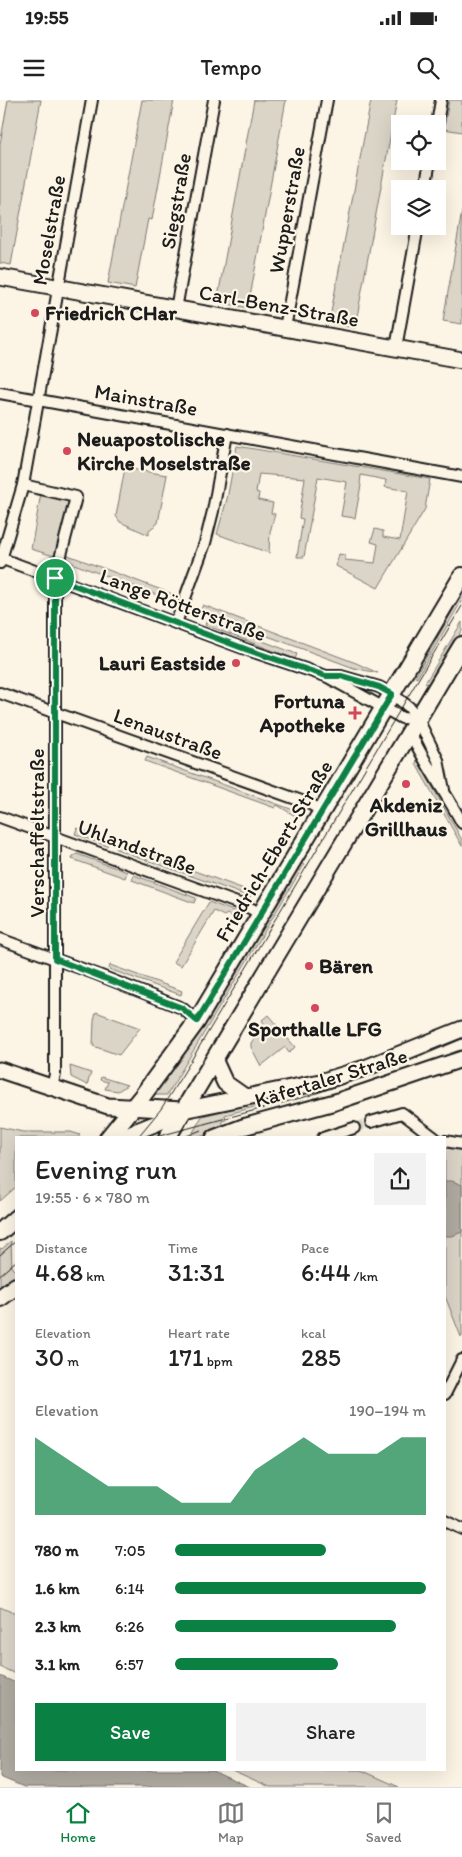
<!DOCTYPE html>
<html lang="en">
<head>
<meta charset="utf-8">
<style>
  :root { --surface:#fff; --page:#f2f2f2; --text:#222; --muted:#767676; --line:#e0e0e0; --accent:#0b8043 }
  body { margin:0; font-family:Itim,sans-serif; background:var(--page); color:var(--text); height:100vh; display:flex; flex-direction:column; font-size:19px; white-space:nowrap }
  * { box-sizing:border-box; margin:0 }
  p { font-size:16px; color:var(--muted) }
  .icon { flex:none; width:28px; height:28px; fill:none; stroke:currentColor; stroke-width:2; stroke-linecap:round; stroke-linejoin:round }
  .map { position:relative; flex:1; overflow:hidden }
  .side { position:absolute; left:15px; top:1036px; width:431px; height:635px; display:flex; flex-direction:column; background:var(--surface); border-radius:0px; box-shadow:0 5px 20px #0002 }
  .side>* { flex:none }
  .controls { position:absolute; left:391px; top:15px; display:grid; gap:10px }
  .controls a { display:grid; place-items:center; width:55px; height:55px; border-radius:0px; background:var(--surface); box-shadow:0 5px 20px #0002; font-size:25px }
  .pin { position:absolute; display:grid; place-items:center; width:42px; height:42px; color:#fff; margin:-21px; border:2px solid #fff; border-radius:50%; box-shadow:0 1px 5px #0007 }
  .round { display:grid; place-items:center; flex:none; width:52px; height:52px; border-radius:0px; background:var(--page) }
  .head { display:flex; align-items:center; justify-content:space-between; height:85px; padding:0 20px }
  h1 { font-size:28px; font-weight:600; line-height:38px }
  .stats { display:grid; grid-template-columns:repeat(3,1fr); gap:8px; height:85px; padding:5px 20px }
  .stats div { display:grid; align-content:center }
  .stats b { font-size:25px; font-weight:600 }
  .stats small { font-size:14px; font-weight:400 }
  .stats p { font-size:14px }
  .chart { height:140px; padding:10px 20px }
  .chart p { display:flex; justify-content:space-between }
  .chart svg { width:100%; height:90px; margin-top:5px; fill:var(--accent); opacity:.7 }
  .primary-button { display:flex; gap:10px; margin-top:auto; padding:10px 20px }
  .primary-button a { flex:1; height:58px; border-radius:0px; background:var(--accent); color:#fff; font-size:20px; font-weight:600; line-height:58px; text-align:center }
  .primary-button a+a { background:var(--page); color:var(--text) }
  ul { padding:0 20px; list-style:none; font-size:16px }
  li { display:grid; grid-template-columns:80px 60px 1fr; align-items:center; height:38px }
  li i { height:12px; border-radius:6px; background:var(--accent) }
  .status { display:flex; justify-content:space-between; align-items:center; height:35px; padding:0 25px; background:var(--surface); direction:ltr }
  .status svg { height:14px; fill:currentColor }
  header { display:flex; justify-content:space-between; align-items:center; height:65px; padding:0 20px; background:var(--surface); font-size:22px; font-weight:600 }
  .tabs { display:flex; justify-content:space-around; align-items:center; height:70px; border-top:1px solid var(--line); background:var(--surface); font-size:14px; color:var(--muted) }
  .tabs a { display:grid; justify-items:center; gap:2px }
  .tabs .current { color:var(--accent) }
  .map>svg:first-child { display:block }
</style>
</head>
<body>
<div class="status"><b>19:55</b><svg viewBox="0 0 49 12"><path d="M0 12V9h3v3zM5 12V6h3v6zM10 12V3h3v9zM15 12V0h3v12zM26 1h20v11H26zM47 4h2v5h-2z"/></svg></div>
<header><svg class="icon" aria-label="menu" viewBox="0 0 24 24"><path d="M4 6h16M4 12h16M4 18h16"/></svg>Tempo<svg class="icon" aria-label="search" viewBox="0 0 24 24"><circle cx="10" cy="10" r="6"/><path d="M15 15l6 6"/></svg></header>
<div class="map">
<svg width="462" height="1687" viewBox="0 0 462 1687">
  <rect width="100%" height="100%" fill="#fcf5e5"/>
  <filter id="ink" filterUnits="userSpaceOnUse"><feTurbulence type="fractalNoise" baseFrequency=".02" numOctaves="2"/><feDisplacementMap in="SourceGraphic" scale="10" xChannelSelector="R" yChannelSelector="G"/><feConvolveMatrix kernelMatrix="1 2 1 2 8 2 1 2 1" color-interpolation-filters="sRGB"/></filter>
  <g filter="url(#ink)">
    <g fill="#dbd5c8" stroke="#7c7872">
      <path d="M8 0H41L11 165 0 163V44Z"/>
      <path d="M142 0H174L152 120 148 119 135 188 108 183Z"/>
      <path d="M254 0H286L248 208 217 202Z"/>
      <path d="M371 0H397L355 228 329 223Z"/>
      <path d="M449 0H462V32L444 29Z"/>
      <path d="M462 111V224L443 221Z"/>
      <path d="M237 346 430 379 425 409 378 488 336 466 339 454 345 455V460L375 463 378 444 371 442 375 429 383 431V437L400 440 408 391 385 387 386 380 361 375 360 384 361 385 355 418 341 416 347 382 318 377 304 457H297L303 419 299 418 305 378 259 374 256 392 259 393 258 400 273 403 271 413 275 414 270 432 269 453 217 434 227 399Z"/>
      <path d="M125 368 167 375 158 423 149 430V435L120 422 116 416Z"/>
      <path d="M41 393 71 401 57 457 31 449Z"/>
      <path d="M68 455 175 495 173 501 66 461Z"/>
      <path d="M462 494V500L417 578 415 577Z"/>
      <path d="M203 505 356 563 378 573 354 568 200 511Z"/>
      <path d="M207 520 297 554 295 559 205 525Z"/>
      <path d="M462 522V531L430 585 425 583Z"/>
      <path d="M147 657 299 712 297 717 277 705 275 708 145 661Z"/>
      <path d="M417 659 462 740V746L416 664Z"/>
      <path d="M77 728 109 740 107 746 75 734Z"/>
      <path d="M118 743 252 792 250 797 116 749Z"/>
      <path d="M77 754 127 772 125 778 72 759 73 756Z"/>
      <path d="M299 762 304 765 167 995H152Z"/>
      <path d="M134 775 196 798 194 803 132 780Z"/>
      <path d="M209 802 239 813 236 819 227 814 224 816 214 811 181 866 173 862Z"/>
      <path d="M110 865 182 891 181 895 109 869Z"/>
      <path d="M96 912 140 928 119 955 93 946 94 920Z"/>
      <path d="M268 915 295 947 289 953 285 947 261 966 251 947V943L264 924 262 920Z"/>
      <path d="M70 966 91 973 87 985 71 977Z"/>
      <path d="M101 977 127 985 118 991 105 989 108 982 100 980Z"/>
      <path d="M328 985V987L225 1015 226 1020 222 1021 224 1027 200 1037 190 1038 202 1016Z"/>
      <path d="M0 1027 23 1032H71L80 1035 78 1038H16V1087L0 1101Z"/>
      <path d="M445 1047 462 1049V1237H461L445 1196Z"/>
      <path d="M11 1141 12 1168 16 1172V1178L0 1188V1148L2 1149Z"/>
      <path d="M0 1507 16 1514V1574L0 1567Z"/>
      <path d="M232 1670H361L399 1687H270Z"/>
    </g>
    <g fill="#b0aba1" stroke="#75726c">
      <path d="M445 1081H452L462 1085V1132L452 1136H445Z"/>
      <path d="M0 1576 16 1583V1670H212L250 1687H24L0 1677Z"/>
    </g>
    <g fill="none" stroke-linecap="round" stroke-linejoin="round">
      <path stroke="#dad4c7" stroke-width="10" stroke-dasharray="10 5" stroke-linecap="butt" d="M354 1028 371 1022"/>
      <defs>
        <g id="street">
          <path d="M437 24 441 0"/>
          <path d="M425 89 430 61"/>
          <path d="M176 209 214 0"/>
          <path d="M285 228 327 0"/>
          <path d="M396 248 418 126"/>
          <path d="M0 293 462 377"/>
          <path d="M23 385 76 397 55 478V974L52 988"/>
          <path d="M0 458 248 550 326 576 402 618 418 619"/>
          <path d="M0 463 23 385 92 0"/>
          <path d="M176 523 205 443 213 411 227 334"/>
          <path d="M329 576H341L379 587 392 594 409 607 418 619 438 660 444 690"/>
          <path d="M0 593 310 704 322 711"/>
          <path d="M409 630C424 663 445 691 462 723"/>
          <path d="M0 717 248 807 261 814"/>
          <path d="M0 839 96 874 182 908 197 921"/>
          <path d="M371 1022 402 1013 435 1038"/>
          <path d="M323 1038 354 1028"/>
          <path d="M445 1041 462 1044"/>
          <path d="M445 1294 462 1260"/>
          <path d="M445 1421 462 1429"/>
        </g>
        <g id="secondary">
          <path d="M0 177 462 260"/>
          <path d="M214 959 225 983 245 997"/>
          <path d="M0 970 108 1006 183 1010 320 982 365 968 462 929"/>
          <path d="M119 1038 157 1023 182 1011"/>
          <path d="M214 1038 243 1027 335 1002 462 959"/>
        </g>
        <g id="primary">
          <path d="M108 1038 143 995 197 921 462 476"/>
          <path d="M167 1038 462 545"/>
          <path d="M0 1132 16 1118"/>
          <path d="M0 1198 16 1186"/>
        </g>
      </defs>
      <use href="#street" stroke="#1c1c1c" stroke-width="14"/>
      <use href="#secondary" stroke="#1c1c1c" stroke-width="19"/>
      <use href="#primary" stroke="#1c1c1c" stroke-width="20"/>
      <use href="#street" stroke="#fcf5e5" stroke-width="10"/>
      <use href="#secondary" stroke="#fcf5e5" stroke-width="15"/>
      <use href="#primary" stroke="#fcf5e5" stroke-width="16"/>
      <g stroke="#1c1c1c" stroke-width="1">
        <path d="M137 1038 161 1009 186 969 462 506"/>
        <path d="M152 1038 308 996 400 965 462 939"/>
        <path d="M182 1038 201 1030"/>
        <path d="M0 1155 16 1141"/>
        <path d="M0 1175 16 1161"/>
      </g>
    </g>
  </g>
  <g fill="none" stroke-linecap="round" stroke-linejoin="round" filter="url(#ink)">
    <defs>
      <path id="route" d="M55 478 248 550 326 576H341L379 587 392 594 197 921 182 908 55 859Z"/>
    </defs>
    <use href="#route" stroke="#fff" stroke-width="10"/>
    <use href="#route" stroke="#0b8043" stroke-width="6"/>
  </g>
  <g fill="#d1495b" stroke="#fcf5e5" stroke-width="2">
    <circle cx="35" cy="213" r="5"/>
    <circle cx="67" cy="351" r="5"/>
    <circle cx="236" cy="563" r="5"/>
    <path d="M352.5 605.5h5v5h5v5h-5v5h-5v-5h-5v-5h5z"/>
    <circle cx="406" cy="684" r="5"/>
    <circle cx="309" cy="866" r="5"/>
    <circle cx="315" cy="908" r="5"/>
  </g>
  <g text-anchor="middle" stroke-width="4.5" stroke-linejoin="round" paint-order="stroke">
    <g font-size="21" fill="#1c1c1c" stroke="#fcf5e5">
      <text transform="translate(176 101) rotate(-80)" y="7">Siegstraße</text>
      <text transform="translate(287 110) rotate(-80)" y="7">Wupperstraße</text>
      <text transform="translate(49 130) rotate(-80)" y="7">Moselstraße</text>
      <text transform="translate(279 206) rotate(10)" y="7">Carl-Benz-Straße</text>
      <text transform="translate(146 300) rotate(10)" y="7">Mainstraße</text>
      <text transform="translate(183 505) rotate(20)" y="7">Lange Rötterstraße</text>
      <text transform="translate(168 634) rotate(20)" y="7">Lenaustraße</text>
      <text transform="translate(37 733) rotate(-90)" y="7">Verschaffeltstraße</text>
      <text transform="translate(137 747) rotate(20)" y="7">Uhlandstraße</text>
      <text transform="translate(274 751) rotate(-59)" y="7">Friedrich-Ebert-Straße</text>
      <text transform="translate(331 978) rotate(-17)" y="7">Käfertaler Straße</text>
    </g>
    <g font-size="21" font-weight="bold" fill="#1c1c1c" stroke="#fcf5e5" text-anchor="start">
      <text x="45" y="220">Friedrich CHar</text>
      <text x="77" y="346">Neuapostolische<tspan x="77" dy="24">Kirche Moselstraße</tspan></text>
      <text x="226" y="570" text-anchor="end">Lauri Eastside</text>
      <text x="345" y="608" text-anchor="end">Fortuna<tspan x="345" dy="24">Apotheke</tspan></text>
      <text x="406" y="712" text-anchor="middle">Akdeniz<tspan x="406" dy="24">Grillhaus</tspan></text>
      <text x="319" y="873">Bären</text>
      <text x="315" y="936" text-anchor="middle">Sporthalle LFG</text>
    </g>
  </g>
</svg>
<div class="controls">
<a><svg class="icon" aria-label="locate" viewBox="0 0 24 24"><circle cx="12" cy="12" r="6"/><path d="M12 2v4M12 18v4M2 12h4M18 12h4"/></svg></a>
<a><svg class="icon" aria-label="layers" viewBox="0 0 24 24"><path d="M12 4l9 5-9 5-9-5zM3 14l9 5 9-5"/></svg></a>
</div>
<div class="pin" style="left:55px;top:478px;background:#1e9e55"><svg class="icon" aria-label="arrive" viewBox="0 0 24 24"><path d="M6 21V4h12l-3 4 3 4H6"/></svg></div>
<section class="side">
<div class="head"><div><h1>Evening run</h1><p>19:55 · 6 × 780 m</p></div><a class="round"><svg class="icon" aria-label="share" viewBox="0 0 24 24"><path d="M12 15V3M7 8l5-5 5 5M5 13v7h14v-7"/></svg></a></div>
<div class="stats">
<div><p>Distance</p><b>4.68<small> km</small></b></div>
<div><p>Time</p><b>31:31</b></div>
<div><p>Pace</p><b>6:44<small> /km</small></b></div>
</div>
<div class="stats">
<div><p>Elevation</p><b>30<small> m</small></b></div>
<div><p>Heart rate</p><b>171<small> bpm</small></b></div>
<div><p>kcal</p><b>285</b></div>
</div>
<div class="chart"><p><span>Elevation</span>190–194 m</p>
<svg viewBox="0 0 160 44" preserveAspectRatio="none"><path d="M0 44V6L10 14L20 22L30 30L40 30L50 30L60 38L70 38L80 38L90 22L100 14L110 6L120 14L130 14L140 14L150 6L160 6V44z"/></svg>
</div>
<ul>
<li><b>780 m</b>7:05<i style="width:60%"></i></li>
<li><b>1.6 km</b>6:14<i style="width:100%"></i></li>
<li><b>2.3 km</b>6:26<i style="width:88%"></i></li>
<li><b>3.1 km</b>6:57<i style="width:65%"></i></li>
</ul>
<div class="primary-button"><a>Save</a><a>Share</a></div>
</section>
</div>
<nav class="tabs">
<a class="current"><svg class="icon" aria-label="home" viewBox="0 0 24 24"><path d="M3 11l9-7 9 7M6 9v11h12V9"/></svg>Home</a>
<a><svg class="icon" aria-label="map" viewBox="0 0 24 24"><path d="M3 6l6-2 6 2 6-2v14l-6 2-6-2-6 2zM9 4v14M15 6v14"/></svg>Map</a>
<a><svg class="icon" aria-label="saved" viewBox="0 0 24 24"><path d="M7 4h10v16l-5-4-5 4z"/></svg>Saved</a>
</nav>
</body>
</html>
